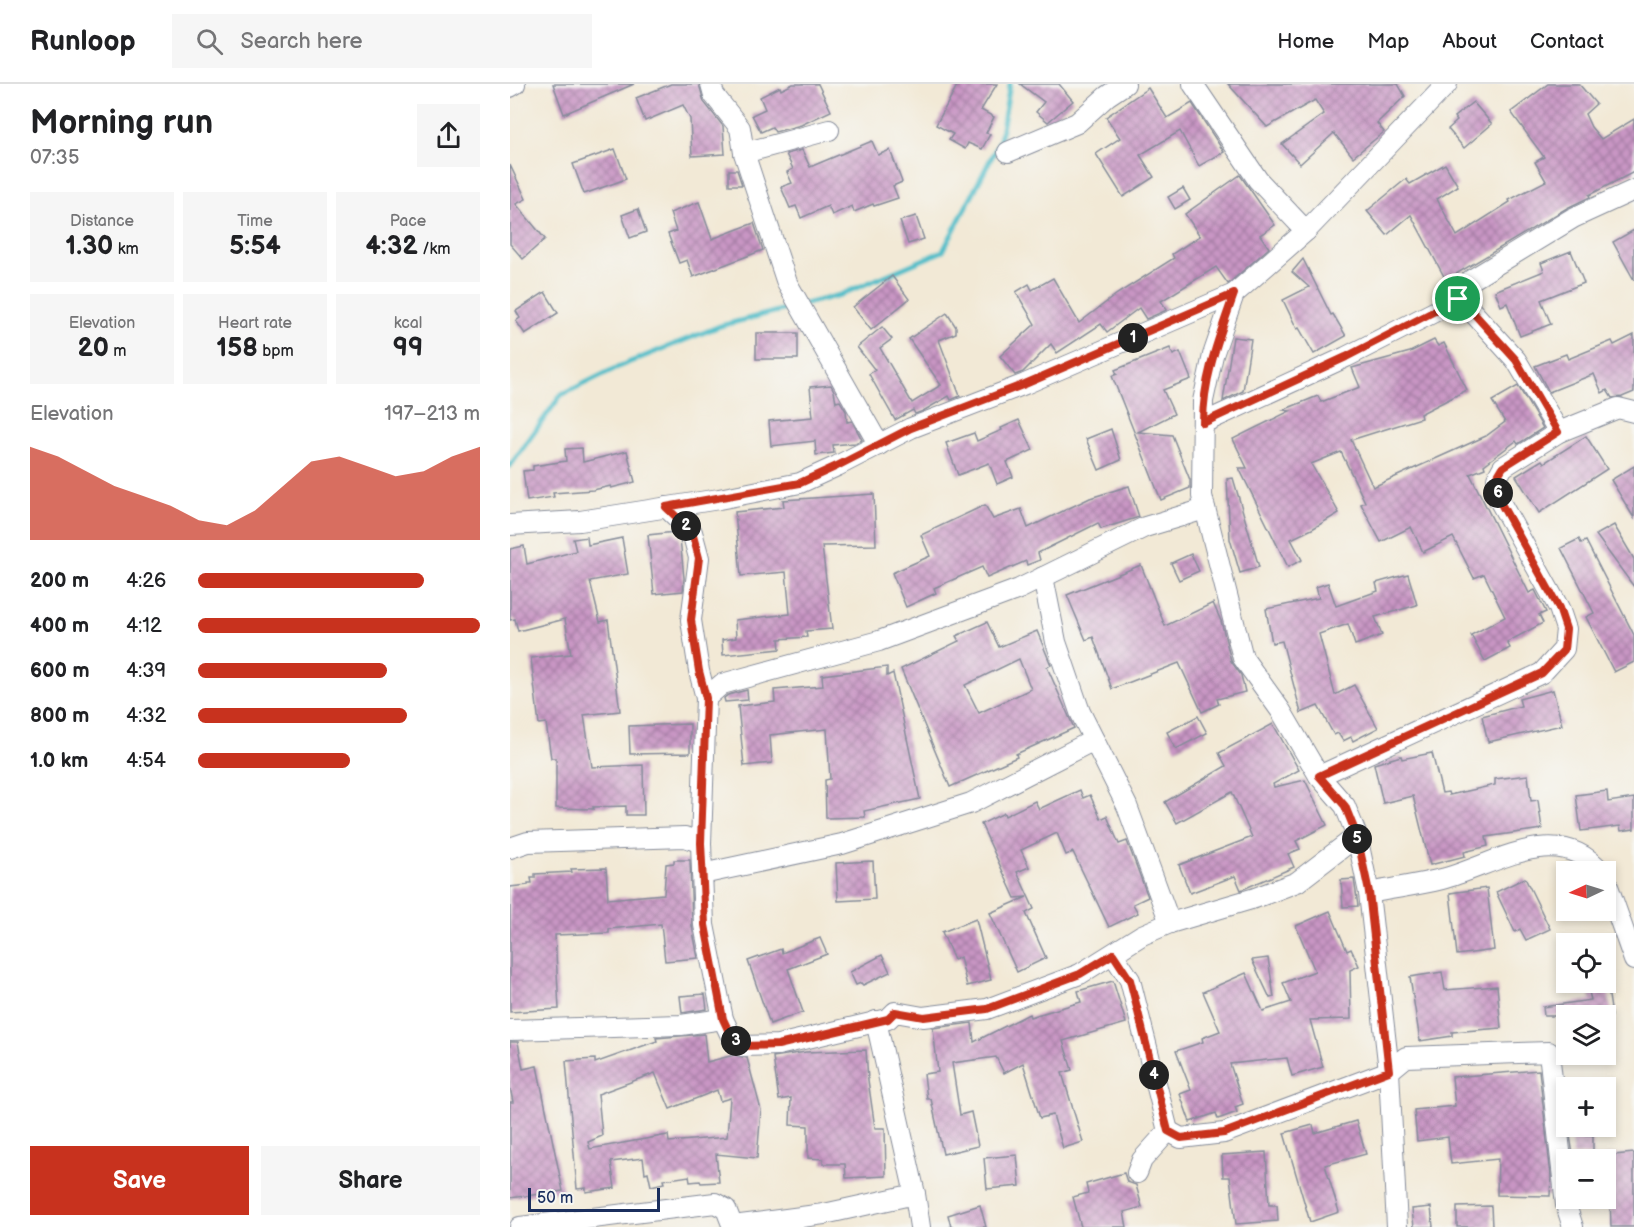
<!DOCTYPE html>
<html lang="en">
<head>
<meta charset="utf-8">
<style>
  :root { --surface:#fff; --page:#f6f6f6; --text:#202124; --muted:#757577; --line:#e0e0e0; --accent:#c8321e }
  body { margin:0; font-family:"Balsamiq Sans",sans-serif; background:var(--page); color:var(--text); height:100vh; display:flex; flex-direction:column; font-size:22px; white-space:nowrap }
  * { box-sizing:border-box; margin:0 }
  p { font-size:20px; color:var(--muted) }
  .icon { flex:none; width:33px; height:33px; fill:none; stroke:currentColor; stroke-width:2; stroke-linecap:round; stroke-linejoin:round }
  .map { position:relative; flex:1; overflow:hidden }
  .drawer { display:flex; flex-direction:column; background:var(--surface); width:510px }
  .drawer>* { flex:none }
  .needle { width:39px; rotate:266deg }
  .buttons { position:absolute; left:1046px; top:777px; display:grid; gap:12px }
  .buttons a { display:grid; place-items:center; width:60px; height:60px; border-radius:0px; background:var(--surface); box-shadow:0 3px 9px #0003; font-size:30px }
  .scale { position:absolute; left:18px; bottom:15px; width:132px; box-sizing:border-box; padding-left:6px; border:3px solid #1b2f5e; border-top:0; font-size:16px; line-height:21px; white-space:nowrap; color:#1b2f5e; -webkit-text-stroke:4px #f6f6f2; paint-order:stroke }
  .pin { position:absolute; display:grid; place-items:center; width:51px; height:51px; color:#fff; margin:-26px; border:3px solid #fff; border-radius:50%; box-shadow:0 2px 6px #0007 }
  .km { position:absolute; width:30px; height:30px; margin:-15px; border-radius:50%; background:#222; color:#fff; font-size:16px; line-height:30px; text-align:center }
  .round { display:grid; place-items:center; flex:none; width:63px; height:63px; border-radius:0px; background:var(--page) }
  .head { display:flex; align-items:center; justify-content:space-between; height:102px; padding:0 30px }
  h1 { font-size:33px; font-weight:700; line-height:45px }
  .stats { display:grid; grid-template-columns:repeat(3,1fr); gap:9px; height:102px; padding:6px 30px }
  .stats div { display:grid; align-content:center; border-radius:0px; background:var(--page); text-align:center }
  .stats b { font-size:26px; font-weight:700 }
  .stats small { font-size:16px; font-weight:400 }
  .stats p { font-size:16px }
  .chart { height:168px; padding:12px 30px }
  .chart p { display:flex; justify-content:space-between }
  .chart svg { width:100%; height:108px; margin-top:6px; fill:var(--accent); opacity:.7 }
  .cta { display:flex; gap:12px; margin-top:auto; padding:12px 30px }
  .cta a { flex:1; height:69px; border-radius:0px; background:var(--accent); color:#fff; font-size:24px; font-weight:700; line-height:69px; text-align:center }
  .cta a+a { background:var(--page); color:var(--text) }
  ul { padding:0 30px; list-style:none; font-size:20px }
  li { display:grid; grid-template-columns:96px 72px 1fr; align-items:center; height:45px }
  li i { height:15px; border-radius:8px; background:var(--accent) }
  header { display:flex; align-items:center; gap:36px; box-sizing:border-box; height:84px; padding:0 30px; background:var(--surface); border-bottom:2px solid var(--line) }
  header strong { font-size:28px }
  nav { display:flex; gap:33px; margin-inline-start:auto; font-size:21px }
  .search { width:420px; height:54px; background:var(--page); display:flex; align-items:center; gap:15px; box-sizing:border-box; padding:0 21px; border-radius:0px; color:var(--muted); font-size:22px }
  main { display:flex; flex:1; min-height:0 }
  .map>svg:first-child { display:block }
</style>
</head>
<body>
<header>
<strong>Runloop</strong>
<div class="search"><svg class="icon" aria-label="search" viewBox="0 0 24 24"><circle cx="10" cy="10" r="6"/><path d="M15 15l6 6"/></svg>Search here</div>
<nav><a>Home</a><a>Map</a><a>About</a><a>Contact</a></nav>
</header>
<main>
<section class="drawer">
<div class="head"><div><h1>Morning run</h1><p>07:35</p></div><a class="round"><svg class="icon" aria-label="share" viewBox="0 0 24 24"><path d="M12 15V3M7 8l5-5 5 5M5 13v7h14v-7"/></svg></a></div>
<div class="stats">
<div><p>Distance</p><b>1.30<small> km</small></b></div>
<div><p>Time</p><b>5:54</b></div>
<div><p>Pace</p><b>4:32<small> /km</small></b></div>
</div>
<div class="stats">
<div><p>Elevation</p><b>20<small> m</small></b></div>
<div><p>Heart rate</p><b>158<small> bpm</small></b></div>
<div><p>kcal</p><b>99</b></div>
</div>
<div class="chart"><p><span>Elevation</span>197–213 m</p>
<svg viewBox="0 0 160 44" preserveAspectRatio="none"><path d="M0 44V6L10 10L20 16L30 22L40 26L50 30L60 36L70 38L80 32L90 22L100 12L110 10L120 14L130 18L140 16L150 10L160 6V44z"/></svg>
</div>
<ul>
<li><b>200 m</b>4:26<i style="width:80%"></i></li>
<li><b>400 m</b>4:12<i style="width:100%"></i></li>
<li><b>600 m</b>4:39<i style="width:67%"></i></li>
<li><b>800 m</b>4:32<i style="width:74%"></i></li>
<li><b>1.0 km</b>4:54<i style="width:54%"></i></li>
</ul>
<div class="cta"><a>Save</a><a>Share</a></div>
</section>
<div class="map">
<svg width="1124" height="1143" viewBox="0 0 1124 1143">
  <defs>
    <pattern id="building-cross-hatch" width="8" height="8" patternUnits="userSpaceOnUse" patternTransform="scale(1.5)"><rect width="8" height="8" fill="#c996c4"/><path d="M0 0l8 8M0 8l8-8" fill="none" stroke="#a27ba2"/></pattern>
  </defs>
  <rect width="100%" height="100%" fill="#f6f6f2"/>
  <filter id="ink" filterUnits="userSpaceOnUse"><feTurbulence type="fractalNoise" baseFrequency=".0167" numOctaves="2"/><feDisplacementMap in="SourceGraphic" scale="12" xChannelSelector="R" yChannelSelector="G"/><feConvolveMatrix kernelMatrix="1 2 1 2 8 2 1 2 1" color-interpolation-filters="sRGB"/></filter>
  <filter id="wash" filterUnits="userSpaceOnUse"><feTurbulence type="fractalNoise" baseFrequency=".008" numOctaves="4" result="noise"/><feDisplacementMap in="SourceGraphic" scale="24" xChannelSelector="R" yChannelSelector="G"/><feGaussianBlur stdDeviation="1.35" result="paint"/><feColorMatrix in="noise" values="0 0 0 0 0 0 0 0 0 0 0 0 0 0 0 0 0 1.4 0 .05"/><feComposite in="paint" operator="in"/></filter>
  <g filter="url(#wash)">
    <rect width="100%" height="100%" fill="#f2e9d6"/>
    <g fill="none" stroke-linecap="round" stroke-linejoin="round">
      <path stroke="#51bec9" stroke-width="5" d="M0 382 51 311 110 282 210 242 330 211 433 167 490 57 500 0"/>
    </g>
    <g id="blocks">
      <g fill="url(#building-cross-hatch)" fill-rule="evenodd">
        <path d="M43 0H124L54 30Z"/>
        <path d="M161 0H189L194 18 213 42 215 70 182 72 180 35 173 21 135 37 126 14Z"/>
        <path d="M283 0H308L321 27 291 41 265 48 262 43 251 48 242 31 255 25 250 13 270 3 271 6Z"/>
        <path d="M448 0H487L471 26 484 33 476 49 480 50 472 65 458 59 455 65 439 56 443 50 426 41Z"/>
        <path d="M510 0H549L563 17 538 38 526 28 534 18Z"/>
        <path d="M718 0H888L895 12 867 39 874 48 843 73 824 49 790 80 772 60 814 30 805 16 757 43Z"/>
        <path d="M1038 0H1069L1086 20 1075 30 1081 43 1091 55 1124 35V88L1079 111 1080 113 1057 124 936 196 901 131 877 151 857 127 896 95 900 100 935 80 948 102 927 115 947 152 1000 118 999 116 1036 97 1025 78 1034 73 1001 28Z"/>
        <path d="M638 4 657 34 682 19 714 68 689 82 670 47 630 71 644 93 613 113 586 70 610 54 596 33Z"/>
        <path d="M963 18 982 40 954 64 938 45 947 37 944 33Z"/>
        <path d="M362 57 368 71 380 66 392 98 383 102 388 114 364 122 363 120 344 128 342 122 322 131 318 122 291 134 286 122 280 124 271 103 282 99 277 88 283 85 276 70 292 66 300 83Z"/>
        <path d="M105 65 116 95 74 110 63 80Z"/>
        <path d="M0 81 16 115 6 120 35 155 13 175 0 160Z"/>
        <path d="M219 86H227L232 101H219Z"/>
        <path d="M730 91 765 141 750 151 759 164 718 200 706 183 651 217 657 226 636 235 629 224 597 248 591 240 547 269 541 260 513 288 505 291 490 272 525 240 506 208 519 200 522 206 543 194 569 239 607 210 664 174 662 170 690 152 675 130Z"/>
        <path d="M673 104 680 116 665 125 658 113Z"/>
        <path d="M189 118 202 155 244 139 253 166 183 193 177 176 169 179 158 150 166 147 160 129Z"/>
        <path d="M128 125 136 148 120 154 112 131Z"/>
        <path d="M406 132 414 155 398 160 390 137Z"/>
        <path d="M1124 146V196L1103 158Z"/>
        <path d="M1061 167 1074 199 1031 216 1041 240 1010 252 997 219 991 222 985 207 1034 187 1031 179Z"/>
        <path d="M793 175 821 231 823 230 836 252 804 270 789 244 787 245 773 216 799 203 782 188Z"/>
        <path d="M382 192 399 215 361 246 343 223Z"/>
        <path d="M35 208 48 229 15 250 6 237 10 234 6 227Z"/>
        <path d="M437 229 446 243V249L429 256 450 312 441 316 439 312 413 327 405 330 403 326 385 336 359 290 365 286 347 263 372 243 382 255 370 264 402 319 431 301 399 255Z"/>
        <rect x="246" y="249" width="42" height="26"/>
        <path d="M1124 251V308L1112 313 1102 314 1097 306 1092 309 1084 290 1039 308 1025 282 1056 270 1058 275 1102 257 1104 261Z"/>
        <path d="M723 253 741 255 733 307 713 317Z"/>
        <path d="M924 256 928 262 934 259 957 306 910 330 911 334 841 356 863 403 976 352 995 338 982 317 1008 302 1033 344 1008 360 1006 357 974 381 975 384 960 390 1019 509 1025 506 1036 528 1029 531 1033 539 997 558 1000 564 975 577 961 551 995 533 974 490 964 494 943 453 913 468 901 443 871 458 851 420 855 418 831 368 801 380 829 429 802 445 781 455 792 476 778 483 729 384H737L723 355 780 327 773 326 808 312 811 318 850 303 842 284 900 268Z"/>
        <path d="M660 264 663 271 670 268 681 295 653 306 664 330 628 348 662 351 680 396V404L651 416 602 292 607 290 605 286Z"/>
        <path d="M321 301 324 307 326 318 330 317 336 327 337 338 342 337 352 356 345 359 323 361 324 369 306 371 305 357 261 362 259 337 303 333 300 303Z"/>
        <path d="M509 336 523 366 497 378 503 393 487 400 479 379 448 391 436 359 464 349 467 357 492 346 491 344Z"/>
        <path d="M601 345 611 376 589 386 576 355Z"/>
        <path d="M1076 352 1097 385 1029 429 1006 392 1032 376 1034 379Z"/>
        <path d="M72 364 73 378 117 367 125 398 101 404V402L83 406 43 409 44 413 17 417 13 387 23 386V382L56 377 55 365Z"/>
        <path d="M1124 382V434L1101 396Z"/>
        <path d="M723 394 749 483 730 489 720 455 717 395Z"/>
        <path d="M619 402 629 433 591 445 588 439 528 469 530 476 517 481 516 477 477 494 472 483 424 504 426 509 396 523 382 489 420 472 411 451 475 421 483 435 511 425 518 444 580 414Z"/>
        <path d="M364 410 366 461 312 462 322 545 296 547 297 553 269 555 270 565 213 571 212 556 226 554 225 536 280 530 276 488 231 492 225 428 274 423 273 416Z"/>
        <path d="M1104 441 1124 475V503L1086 451Z"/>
        <path d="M165 448 170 454 174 494 173 507 144 510 138 451Z"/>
        <path d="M77 453 78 461 112 454 118 490 80 497 90 538 98 536 110 627 74 631 82 683 133 681 134 731H116V722L83 723 84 725 46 724V674H41L36 639 29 640 21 574 61 570 55 535 8 547 5 535 0 536V465L14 462 17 480 66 467 63 455Z"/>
        <path d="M1069 455 1071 459 1076 457 1124 551V578L1104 588 1076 533 1084 529 1051 464Z"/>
        <path d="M681 470 689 487 669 496 661 479Z"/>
        <path d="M631 481 655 542 703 519 711 537 721 577 731 591 735 608 707 615 709 620 692 628 669 579 602 605 583 553 576 556 557 511Z"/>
        <path d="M898 490 907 521 865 533 872 551 845 561 838 540 809 550 825 611 844 601 868 644 843 657 841 653 833 657 828 649 824 651 808 622 791 629 772 557 762 559 756 525 809 514 806 503 818 499 826 522 868 507 866 499Z"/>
        <path d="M477 538 489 563 527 547 541 581 537 583 564 644 506 670 507 673 440 703 391 585 449 557 446 552ZM509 575 521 605 469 629 455 601Z"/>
        <path d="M377 583V592L383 589 410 715 354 727 355 733 316 734 315 696 320 695 317 645 260 651 262 679 234 682 228 622 265 618 264 606 313 602 312 591Z"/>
        <path d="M237 606 238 616 215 618 214 614 218 611Z"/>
        <path d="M1043 606 1052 641 978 658 972 632 1011 622 1009 615Z"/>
        <path d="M688 632 697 649 666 665 657 648Z"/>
        <path d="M180 640V669L120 670 119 642Z"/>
        <path d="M763 640 789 686 763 700 764 703 795 696 817 741 786 757 790 765 778 770 784 783 731 806 725 792 680 809 669 781 742 753 722 708 667 739 655 718 716 682 709 669Z"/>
        <path d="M922 669 932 709 938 708 939 711 985 701V695L1018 691 1021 717 1028 716 1032 745 976 753 978 762 954 768 955 772 920 781 903 712 873 719 864 680 891 672 892 675Z"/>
        <path d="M570 706 573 714 580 711 591 735 597 732 609 760 617 757 638 813 623 820 628 829 599 843 563 768 556 771 547 749 511 766 519 783 507 788 524 825 516 829 536 874 507 888 480 829 517 813 505 814 471 740 494 729 495 732 525 717 529 725Z"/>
        <path d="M1097 707 1098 718 1124 714V745L1111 747 1110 742 1071 747 1066 711Z"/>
        <path d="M164 776H180L182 842 188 874 155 877 151 840 99 845V849L45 851 49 925 0 928V803L18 801V799H22L21 794H25V790L62 788 61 785 96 784 98 815 154 810 156 780 164 779Z"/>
        <path d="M363 777 365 815 328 817 326 779Z"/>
        <path d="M1015 794 1040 845 1016 856 1010 845 1005 848 986 808Z"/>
        <path d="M844 795 848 822 833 823 831 796Z"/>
        <path d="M977 804 984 866 947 871 940 809Z"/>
        <path d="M820 827 837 867 841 865 849 882 840 886 841 935 800 936 813 983 782 992 777 974 720 980 733 1020 725 1023 727 1028 708 1035 706 1029 680 1038 670 1010 681 1006 666 967 693 958 692 954 710 947 693 908 736 889 753 927 781 918 773 899 805 887 786 842Z"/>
        <path d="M466 835 481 896 457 902 450 873 444 876 432 848Z"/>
        <path d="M310 854 317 870 278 885 293 928 260 940 238 877 271 865 272 869Z"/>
        <path d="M372 871 380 888 353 901 351 899 346 901 340 888Z"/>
        <path d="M758 874 764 913 760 914 742 876Z"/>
        <path d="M932 888 935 906 987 902 991 944 942 948V952L910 957 900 893Z"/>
        <path d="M603 897 616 939 553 957 562 986 552 989 573 1058 553 1064 543 1031 530 1034 513 979 494 989 486 973 442 979 450 1031 461 1028 468 1062 433 1070 421 1015H417L414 990 428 988 423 944 462 939 464 958 519 930 520 933 571 918 568 907Z"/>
        <path d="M1098 905 1102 932H1034L1033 923 1081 916 1079 908Z"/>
        <path d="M195 910 197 925 172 929 170 912Z"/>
        <path d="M194 950 197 978 224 971 237 974 251 1026 247 1074 206 1070 209 1098 191 1099 190 1097 180 1098 179 1092 153 1096 154 1099 141 1102 138 1088 135 1089 133 1074 101 1078 105 1104 76 1108V1104L67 1105 56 977 85 975V979L147 957 146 954ZM145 989 160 1025 207 1006 210 1017 220 1014 217 1053 159 1058 158 1051 80 1065 78 1058 92 1052 88 1010Z"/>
        <path d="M0 958H8L13 985 27 982 53 1107 0 1114V1018H3L0 1003Z"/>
        <path d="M356 966 358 996 365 1044H375L376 1092 336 1094 335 1080H313V1075L298 1074V1042L280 1041 281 1014 269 1016 263 973 296 968Z"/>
        <path d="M1029 986 1041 1092 1040 1112 987 1111 988 1075 941 1080 938 1053 907 1057 904 1026 945 1022 942 993Z"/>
        <path d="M846 1037 856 1070 815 1081 829 1128 800 1138 774 1049 803 1041 805 1049Z"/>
        <path d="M1060 1051H1083V1071H1063Z"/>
        <path d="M756 1068 759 1121H767L768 1137 726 1140 720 1093H713L712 1071Z"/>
        <path d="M1124 1069V1143H1101L1100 1113 1094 1072Z"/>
        <path d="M507 1071 510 1102 477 1105 474 1074Z"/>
        <path d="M614 1089 617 1098 626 1101 632 1123 614 1128 617 1143H571L563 1113 578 1109 576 1100Z"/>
        <path d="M470 1121 476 1143H441L438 1131Z"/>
        <path d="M981 1122 982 1143H947V1123Z"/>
        <path d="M921 1123 923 1143H904L902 1125Z"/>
      </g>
    </g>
  </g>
  <g filter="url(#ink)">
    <use href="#blocks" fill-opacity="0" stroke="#868c9a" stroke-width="1.5"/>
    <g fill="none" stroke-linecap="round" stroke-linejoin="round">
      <defs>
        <g id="minor">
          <path d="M201 0 204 11 230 44 234 69 277 199 369 361"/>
          <path d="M683 0 748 96 796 147"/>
          <path d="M0 3 5 0"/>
          <path d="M498 68 567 39 597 12 615 0"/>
          <path d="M234 69 319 46"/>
          <path d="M948 215 958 223 1006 276 1049 348"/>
          <path d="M693 339 836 273 934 223 948 215 961 196 1063 134 1124 106"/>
          <path d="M156 423 182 448 189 474 181 536 189 587 196 614 191 759 194 841 213 935 221 952 232 962 268 961 378 935 385 928 413 933 477 925 570 890 632 851 660 839 745 814 787 798 847 752"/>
          <path d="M0 441 70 437 209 415 290 399 327 382 401 344 515 300 724 210"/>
          <path d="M533 493 546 558 570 628 617 722 660 839"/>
          <path d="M196 614 212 600 369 557 509 505 635 443 695 425"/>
          <path d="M809 692 1032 589 1054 565 1056 545 1049 524 989 416 987 394 993 383 1049 348 1108 324 1124 328"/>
          <path d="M0 764 18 758 175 753 191 759"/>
          <path d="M192 790 332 760 461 719 584 656"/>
          <path d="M1095 794 1124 876"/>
          <path d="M859 809C883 804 908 801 932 795 983 782 1048 735 1091 788"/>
          <path d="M603 870 620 896 658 1047"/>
          <path d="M0 946 171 941 213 935"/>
          <path d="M627 1089 632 1076 658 1047 671 1054 714 1049 879 987 896 973 1039 968 1056 1121 1063 1143"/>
          <path d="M405 1110 410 1143"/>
          <path d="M223 1142 314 1130 405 1110 366 937"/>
          <path d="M10 1143 205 1119 216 1125 223 1143"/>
          <path d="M887 1143 879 987 859 809 847 752 835 722 809 692 771 627 733 574 692 412 693 317 703 271 724 210 796 147 937 0"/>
        </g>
      </defs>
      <use href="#minor" stroke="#868c9a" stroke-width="22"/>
      <use href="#minor" stroke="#fff" stroke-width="20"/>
    </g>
  </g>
  <g fill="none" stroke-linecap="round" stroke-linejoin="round" filter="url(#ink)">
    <defs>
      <path id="route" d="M724 210C709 253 693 294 693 339L836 273 948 215 958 223 1006 276 1048 348 993 383 987 393 989 416 1049 524 1056 545 1054 566 1032 589 809 692 835 722 847 752 859 808 879 987 714 1049 671 1054 658 1047 620 896 603 870 570 890 477 925 414 933 385 928 378 935 268 961 232 962 221 952 213 935 195 841 191 759 196 614 189 587 181 536 189 474 182 448 156 423 290 399 327 382 401 344 515 300Z"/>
    </defs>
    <use href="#route" stroke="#fff" stroke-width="12"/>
    <use href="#route" stroke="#c8321e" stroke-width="8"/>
  </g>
</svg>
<div class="buttons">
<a><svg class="needle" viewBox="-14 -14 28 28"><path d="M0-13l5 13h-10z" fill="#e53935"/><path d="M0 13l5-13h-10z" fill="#757577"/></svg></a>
<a><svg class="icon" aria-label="locate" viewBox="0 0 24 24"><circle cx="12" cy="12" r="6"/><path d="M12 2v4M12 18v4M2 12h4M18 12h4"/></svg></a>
<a><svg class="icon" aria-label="layers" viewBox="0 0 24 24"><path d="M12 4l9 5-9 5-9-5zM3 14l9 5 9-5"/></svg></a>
<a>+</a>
<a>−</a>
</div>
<div class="scale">50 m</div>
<div class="pin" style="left:948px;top:215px;background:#1e9e55"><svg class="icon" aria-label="arrive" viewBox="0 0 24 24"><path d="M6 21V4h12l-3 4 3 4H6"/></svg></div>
<b class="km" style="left:623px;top:254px">1</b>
<b class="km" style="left:176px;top:442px">2</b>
<b class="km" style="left:226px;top:957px">3</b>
<b class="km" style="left:644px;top:991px">4</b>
<b class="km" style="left:847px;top:755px">5</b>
<b class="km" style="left:988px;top:409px">6</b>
</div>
</main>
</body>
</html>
